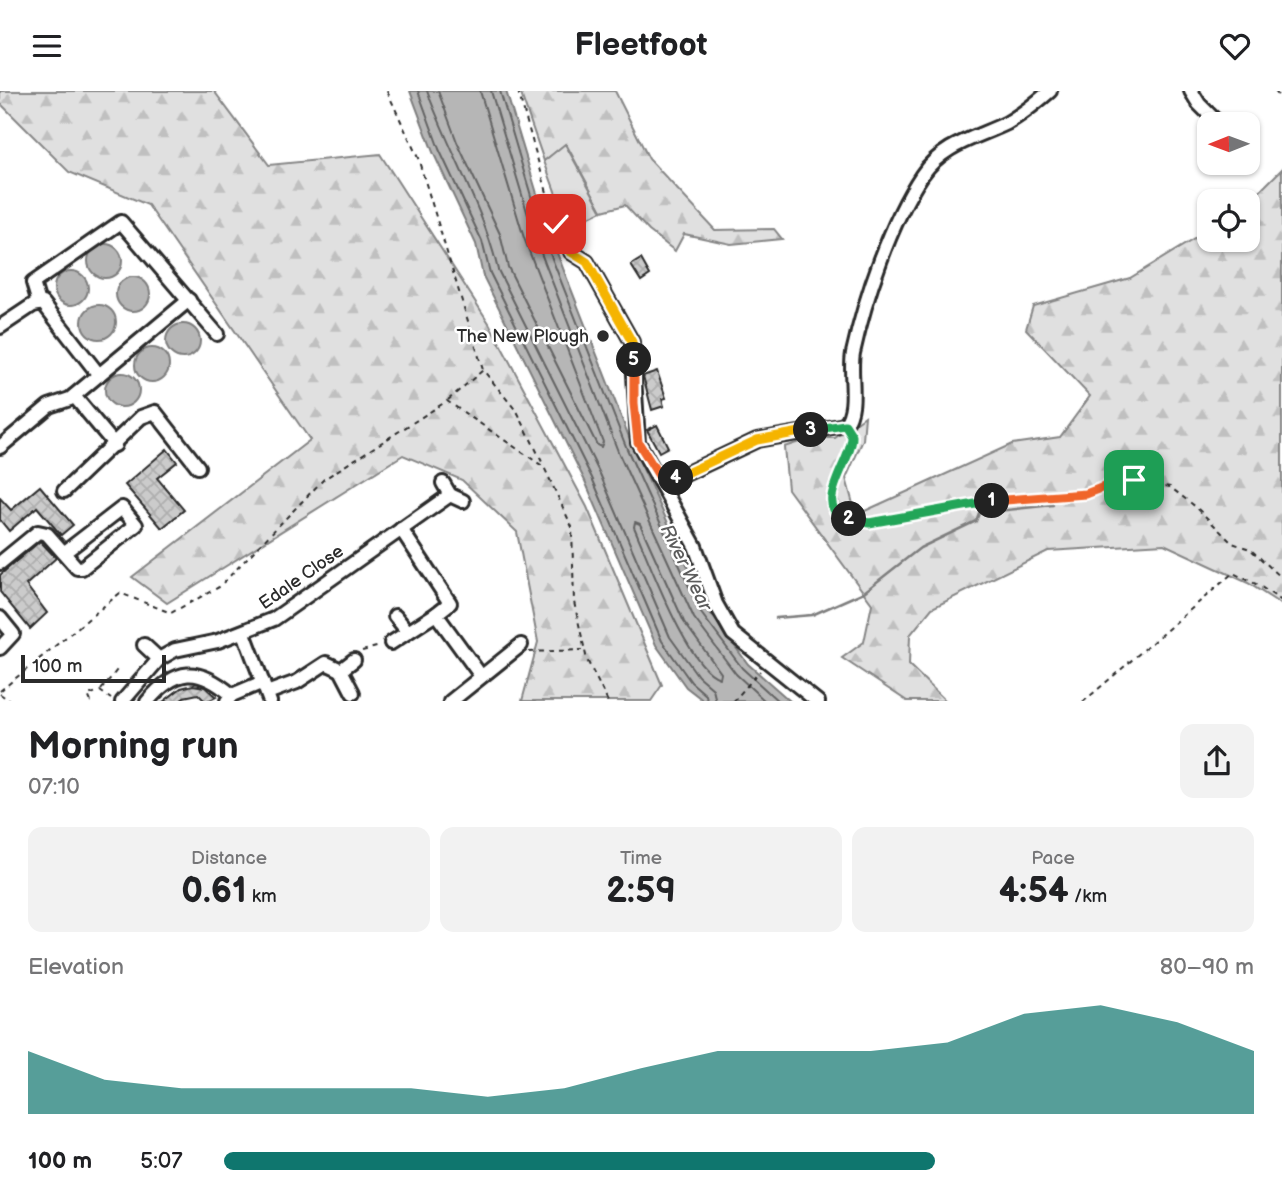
<!DOCTYPE html>
<html lang="en">
<head>
<meta charset="utf-8">
<style>
  :root { --surface:#fff; --page:#f2f2f2; --text:#202124; --muted:#757577; --accent:#0f766e }
  body { margin:0; font-family:"Balsamiq Sans",sans-serif; background:var(--page); color:var(--text); height:100vh; display:flex; flex-direction:column; font-size:26px; white-space:nowrap }
  * { box-sizing:border-box; margin:0 }
  p { font-size:23px; color:var(--muted) }
  .icon { flex:none; width:38px; height:38px; fill:none; stroke:currentColor; stroke-width:2; stroke-linecap:round; stroke-linejoin:round }
  .map { position:relative; height:610px; overflow:hidden }
  .sheet { display:flex; flex-direction:column; background:var(--surface); flex:1 }
  .sheet>* { flex:none }
  .needle { width:46px; rotate:269deg }
  .buttons { position:absolute; left:1197px; top:21px; display:grid; gap:14px }
  .buttons a { display:grid; place-items:center; width:63px; height:63px; border-radius:14px; background:var(--surface); box-shadow:0 2px 5px #0004; font-size:35px }
  .scale { position:absolute; left:21px; bottom:18px; width:145px; box-sizing:border-box; padding-left:7px; border:4px solid #2b2b2b; border-top:0; font-size:19px; line-height:24px; white-space:nowrap; color:#2b2b2b; -webkit-text-stroke:5px #fff; paint-order:stroke }
  .pin { position:absolute; display:grid; place-items:center; width:60px; height:60px; color:#fff; margin:-30px; border-radius:14px; box-shadow:0 4px 10px #0006 }
  .km { position:absolute; width:35px; height:35px; margin:-18px; border-radius:50%; background:#222; color:#fff; font-size:19px; line-height:35px; text-align:center }
  .round { display:grid; place-items:center; flex:none; width:74px; height:74px; border-radius:14px; background:var(--page) }
  .headline { display:flex; align-items:center; justify-content:space-between; height:119px; padding:0 28px }
  h1 { font-size:38px; font-weight:700; line-height:52px }
  .figures { display:grid; grid-template-columns:repeat(3,1fr); gap:10px; height:119px; padding:7px 28px }
  .figures div { display:grid; align-content:center; border-radius:14px; background:var(--page); text-align:center }
  .figures b { font-size:35px; font-weight:700 }
  .figures small { font-size:19px; font-weight:400 }
  .figures p { font-size:19px }
  .chart { height:196px; padding:14px 28px }
  .chart p { display:flex; justify-content:space-between }
  .chart svg { width:100%; height:126px; margin-top:7px; fill:var(--accent); opacity:.7 }
  ul { padding:0 28px; list-style:none; font-size:23px }
  li { display:grid; grid-template-columns:112px 84px 1fr; align-items:center; height:52px }
  li i { height:18px; border-radius:9px; background:var(--accent) }
  header { display:flex; justify-content:space-between; align-items:center; height:91px; padding:0 28px; background:var(--surface); font-size:32px; font-weight:700 }
  .map>svg:first-child { display:block }
</style>
</head>
<body>
<header><svg class="icon" aria-label="menu" viewBox="0 0 24 24"><path d="M4 6h16M4 12h16M4 18h16"/></svg>Fleetfoot<svg class="icon" aria-label="heart" viewBox="0 0 24 24"><path d="M12 20l-8-8c-3-5 5-10 8-4 3-6 11-1 8 4z"/></svg></header>
<div class="map">
<svg width="1282" height="611" viewBox="0 0 1282 611">
  <defs>
    <pattern id="forest-firs" width="22" height="20" patternUnits="userSpaceOnUse" patternTransform="scale(1.75)"><rect width="22" height="20" fill="#e0e0e0"/><path d="M5 1l3.5 6h-7zM16 11l3.5 6h-7z" fill="#c0c0c0"/></pattern>
    <pattern id="building-cross-hatch" width="8" height="8" patternUnits="userSpaceOnUse" patternTransform="scale(1.75)"><rect width="8" height="8" fill="#cbcbcb"/><path d="M0 0l8 8M0 8l8-8" fill="none" stroke="#aeaeae"/></pattern>
  </defs>
  <rect width="100%" height="100%" fill="#fff"/>
  <filter id="ink" filterUnits="userSpaceOnUse"><feTurbulence type="fractalNoise" baseFrequency=".0143" numOctaves="2"/><feDisplacementMap in="SourceGraphic" scale="14" xChannelSelector="R" yChannelSelector="G"/><feConvolveMatrix kernelMatrix="1 2 1 2 8 2 1 2 1" color-interpolation-filters="sRGB"/></filter>
  <g filter="url(#ink)">
    <g fill="url(#forest-firs)" stroke="#868686" stroke-width="2">
      <path d="M0 0H214L269 74 380 63 489 232 587 416 662 594 651 610H522L538 551 517 441 462 389 403 364 167 512 132 486 310 349 148 114 69 81 0 12Z"/>
      <path d="M520 0H615L649 68 715 139 774 138 782 148 731 153 684 143 675 160 649 140 625 114 602 120 566 53 544 70Z"/>
      <path d="M1282 78V514L1248 492 1164 453 1048 460 932 517 910 544 909 574 946 610H907L842 567 864 551 872 513 788 398 784 356 812 347H835L865 325 863 349 846 387 856 424 1012 353 1060 346 1090 305 1026 238 1033 215 1130 187 1209 139V149H1248V112Z"/>
    </g>
    <path fill="#e0e0e0" stroke="#868686" stroke-width="2" d="M565 53 602 120 568 136 544 70Z"/>
    <g fill="#b6b6b6" stroke="#7e7e7e" stroke-width="2">
      <path d="M410 0H506L548 139 633 356 708 519 748 573 790 610H704L686 596 656 554 585 390 483 185 476 153 433 61Z"/>
      <circle cx="105" cy="170" r="17"/>
      <circle cx="71" cy="197" r="17"/>
      <circle cx="133" cy="203" r="17"/>
      <circle cx="99" cy="231" r="17"/>
      <circle cx="183" cy="250" r="17"/>
      <circle cx="152" cy="274" r="17"/>
      <circle cx="122" cy="299" r="17"/>
    </g>
    <g fill="none" stroke-linecap="round" stroke-linejoin="round">
      <g stroke="#636363" stroke-width="2">
        <path d="M418 0 439 58 482 150 490 182 592 387 662 550 691 591 706 604 707 611"/>
        <path d="M427 0C449 59 484 119 498 179L600 383 670 546 698 585 713 598 716 611"/>
        <path d="M438 0 457 51 500 143 508 176 597 354 601 356 603 351 524 147 480 0"/>
        <path d="M491 0 534 144 619 363 694 527 736 583 766 611"/>
        <path d="M500 0 542 142 627 358 701 522 742 577 779 611"/>
        <path d="M635 431 640 433 684 531 721 582 720 587C688 579 648 467 634 436Z"/>
      </g>
      <path stroke="#7e7e7e" stroke-width="2.5" d="M776 527 812 524 864 501 920 457 976 430 979 422 1053 414"/>
    </g>
    <g fill="url(#building-cross-hatch)" stroke="#2b2b2b" stroke-width="2">
      <path d="M641 168 650 184 641 190 631 174Z"/>
      <path d="M657 280 666 307 662 308 664 315 652 319 643 285Z"/>
      <path d="M657 334 668 356 659 361 647 339Z"/>
      <path d="M167 358 177 371 157 387 184 419 162 437 125 394Z"/>
      <path d="M40 395 73 434 61 444 37 416 9 440 0 429V407L11 419Z"/>
      <path d="M40 450 56 467 26 494 47 522 30 538 0 501V484Z"/>
      <path d="M193 594 205 596 216 606 206 611 198 603 184 606 180 611H163L181 597Z"/>
    </g>
    <g fill="none" stroke-linecap="round" stroke-linejoin="round">
      <defs>
        <g id="minor">
          <path d="M1191 0 1199 13 1219 33"/>
          <path d="M571 161 587 171 632 251 638 351 695 455 716 513 733 543 818 611"/>
          <path d="M39 212 33 192 121 131 217 243"/>
          <path d="M0 236 33 214 43 212 99 284"/>
          <path d="M74 305 115 354"/>
          <path d="M0 356 49 315 70 308 189 209"/>
          <path d="M664 393 757 349 845 334C859 315 849 285 853 262 865 207 891 130 922 84 943 53 976 47 1007 32 1023 23 1036 12 1050 0"/>
          <path d="M64 400 141 326 155 321 198 376"/>
          <path d="M450 404 463 410"/>
          <path d="M401 438 450 512 436 523 481 585"/>
          <path d="M0 472 38 441 47 443 77 477H82L136 434 122 417 65 461"/>
          <path d="M395 525 408 541 436 523"/>
          <path d="M0 527 13 543 0 557"/>
          <path d="M244 542 270 611"/>
          <path d="M391 552 408 541"/>
          <path d="M144 554 159 568"/>
          <path d="M341 579 353 602"/>
          <path d="M267 602 297 591 326 572 341 579 354 569"/>
          <path d="M227 610 232 604 263 591"/>
          <path d="M122 611 159 568 175 559 218 550 274 528 450 404 443 392"/>
          <path d="M147 611C176 576 198 575 232 604"/>
          <path d="M450 611 521 554"/>
        </g>
      </defs>
      <use href="#minor" stroke="#2b2b2b" stroke-width="18"/>
      <g stroke="#2b2b2b" stroke-width="2" stroke-dasharray="5 5" stroke-linecap="butt">
        <path d="M387 0 418 67 483 279 518 322 544 375"/>
        <path d="M518 0 556 133 566 151"/>
        <path d="M1275 0 1282 10"/>
        <path d="M448 309 483 279"/>
        <path d="M851 344 852 352 844 377 832 397 831 409 835 419 843 427 869 432 982 411 1086 403 1113 392 1134 389 1170 396 1196 416 1232 452 1250 458 1282 487"/>
        <path d="M362 560 380 555"/>
        <path d="M529 561 582 559"/>
        <path d="M101 599 117 579"/>
        <path d="M0 600 120 502 171 522 219 496 324 388 447 310 544 376 572 436 574 511 587 569 608 611"/>
        <path d="M0 603 12 611"/>
        <path d="M91 611 88 604 100 600 111 608"/>
        <path d="M733 611 760 580"/>
        <path d="M1083 611 1233 482 1258 494 1282 510"/>
      </g>
      <use href="#minor" stroke="#fff" stroke-width="12"/>
    </g>
  </g>
  <g fill="none" stroke-linecap="round" stroke-linejoin="round" filter="url(#ink)">
    <defs>
      <path id="split-1" d="M992 410 1086 403 1114 392 1134 389"/>
      <path id="split-2" d="M849 428 869 432 992 410"/>
      <path id="split-3" d="M811 339 845 334 852 345C853 370 808 418 849 428"/>
      <path id="split-4" d="M676 387 757 349 811 339"/>
      <path id="split-5" d="M634 269V312L638 351 664 393 676 387"/>
      <path id="split-6" d="M556 133 571 161 587 171 632 251 634 269"/>
    </defs>
    <use href="#split-1" stroke="#fff" stroke-width="14"/>
    <use href="#split-2" stroke="#fff" stroke-width="14"/>
    <use href="#split-3" stroke="#fff" stroke-width="14"/>
    <use href="#split-4" stroke="#fff" stroke-width="14"/>
    <use href="#split-5" stroke="#fff" stroke-width="14"/>
    <use href="#split-6" stroke="#fff" stroke-width="14"/>
    <use href="#split-1" stroke="#f0652b" stroke-width="9"/>
    <use href="#split-2" stroke="#22a559" stroke-width="9"/>
    <use href="#split-3" stroke="#22a559" stroke-width="9"/>
    <use href="#split-4" stroke="#f5b400" stroke-width="9"/>
    <use href="#split-5" stroke="#f0652b" stroke-width="9"/>
    <use href="#split-6" stroke="#f5b400" stroke-width="9"/>
  </g>
  <circle fill="#2b2b2b" stroke="#fff" stroke-width="2.5" cx="603" cy="245" r="7"/>
  <g text-anchor="middle" stroke-width="5" stroke-linejoin="round" paint-order="stroke">
    <g font-size="18" fill="#2b2b2b" stroke="#fff" text-anchor="end">
      <text x="589" y="251">The New Plough</text>
    </g>
    <g font-size="18" fill="#2b2b2b" stroke="#fff">
      <text transform="translate(301 486) rotate(-35)" y="6">Edale Close</text>
    </g>
    <g font-size="19" font-style="italic" fill="#5c5c5c" stroke="#fff">
      <text transform="translate(687 476) rotate(64)" y="7">River Wear</text>
    </g>
  </g>
</svg>
<div class="buttons">
<a><svg class="needle" viewBox="-14 -14 28 28"><path d="M0-13l5 13h-10z" fill="#e53935"/><path d="M0 13l5-13h-10z" fill="#757577"/></svg></a>
<a><svg class="icon" aria-label="locate" viewBox="0 0 24 24"><circle cx="12" cy="12" r="6"/><path d="M12 2v4M12 18v4M2 12h4M18 12h4"/></svg></a>
</div>
<div class="scale">100 m</div>
<div class="pin" style="left:1134px;top:389px;background:#1e9e55"><svg class="icon" aria-label="arrive" viewBox="0 0 24 24"><path d="M6 21V4h12l-3 4 3 4H6"/></svg></div>
<div class="pin" style="left:556px;top:133px;background:#d93025"><svg class="icon" aria-label="check" viewBox="0 0 24 24"><path d="M5 12l5 5 9-10"/></svg></div>
<b class="km" style="left:992px;top:410px">1</b>
<b class="km" style="left:849px;top:428px">2</b>
<b class="km" style="left:811px;top:339px">3</b>
<b class="km" style="left:676px;top:387px">4</b>
<b class="km" style="left:634px;top:269px">5</b>
</div>
<section class="sheet">
<div class="headline"><div><h1>Morning run</h1><p>07:10</p></div><a class="round"><svg class="icon" aria-label="share" viewBox="0 0 24 24"><path d="M12 15V3M7 8l5-5 5 5M5 13v7h14v-7"/></svg></a></div>
<div class="figures">
<div><p>Distance</p><b>0.61<small> km</small></b></div>
<div><p>Time</p><b>2:59</b></div>
<div><p>Pace</p><b>4:54<small> /km</small></b></div>
</div>
<div class="chart"><p><span>Elevation</span>80–90 m</p>
<svg viewBox="0 0 160 44" preserveAspectRatio="none"><path d="M0 44V22L10 32L20 35L30 35L40 35L50 35L60 38L70 35L80 28L90 22L100 22L110 22L120 19L130 9L140 6L150 12L160 22V44z"/></svg>
</div>
<ul>
<li><b>100 m</b>5:07<i style="width:69%"></i></li>
</ul>
</section>
</body>
</html>
